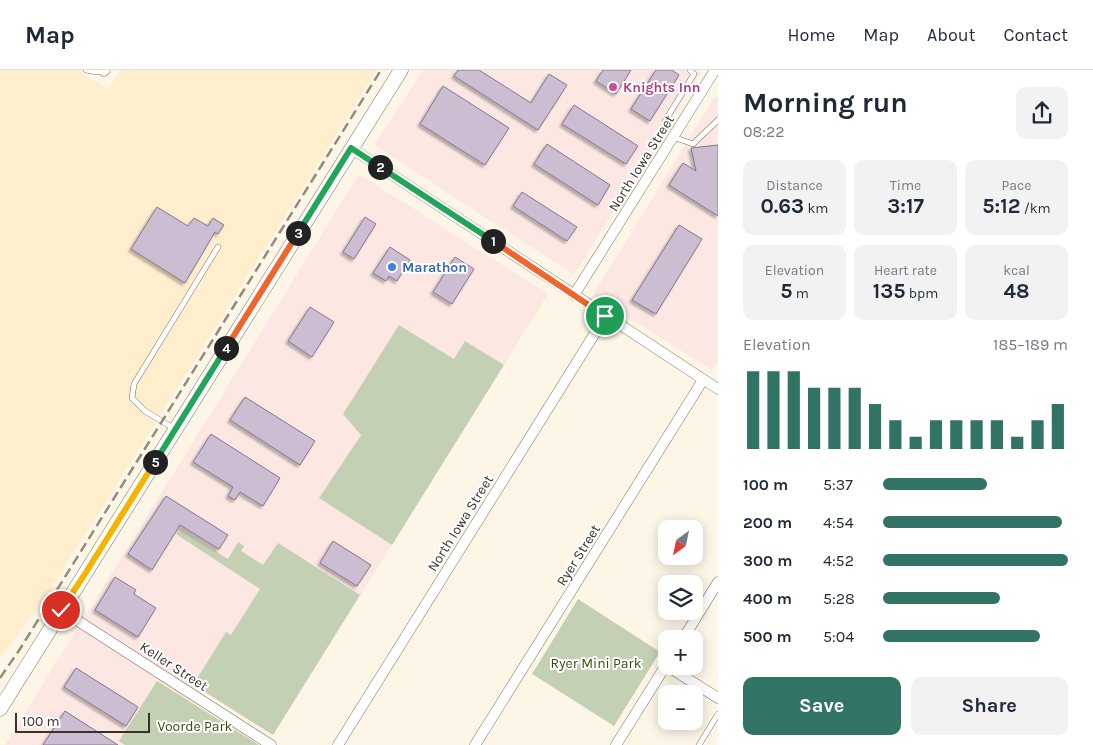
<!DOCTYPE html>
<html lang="en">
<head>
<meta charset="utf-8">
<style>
  :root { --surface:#fff; --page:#f2f2f3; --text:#1f2937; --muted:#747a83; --line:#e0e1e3; --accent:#317466 }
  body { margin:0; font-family:Karla,sans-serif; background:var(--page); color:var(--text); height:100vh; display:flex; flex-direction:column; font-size:19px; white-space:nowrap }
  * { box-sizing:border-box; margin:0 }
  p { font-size:16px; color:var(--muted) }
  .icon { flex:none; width:28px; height:28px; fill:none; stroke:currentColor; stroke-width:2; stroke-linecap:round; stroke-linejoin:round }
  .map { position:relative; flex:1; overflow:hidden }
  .details { display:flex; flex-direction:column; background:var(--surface); width:375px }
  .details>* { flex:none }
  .needle { width:32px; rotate:213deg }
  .fabs { position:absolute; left:658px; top:450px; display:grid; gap:10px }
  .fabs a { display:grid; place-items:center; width:45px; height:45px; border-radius:10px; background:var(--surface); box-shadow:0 2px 12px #0003; font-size:25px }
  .scale { position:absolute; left:15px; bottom:12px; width:135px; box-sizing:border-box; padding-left:5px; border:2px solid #373228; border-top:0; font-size:14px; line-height:18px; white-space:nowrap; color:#373228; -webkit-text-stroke:4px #fff; paint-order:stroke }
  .pin { position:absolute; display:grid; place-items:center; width:42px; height:42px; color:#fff; margin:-21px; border:2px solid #fff; border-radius:50%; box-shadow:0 1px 5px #0007 }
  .km { position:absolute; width:25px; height:25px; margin:-12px; border-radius:50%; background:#222; color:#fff; font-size:14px; line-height:25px; text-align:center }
  .round { display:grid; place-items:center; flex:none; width:52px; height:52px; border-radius:10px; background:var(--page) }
  .overview { display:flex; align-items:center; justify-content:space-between; height:85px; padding:0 25px }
  h1 { font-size:28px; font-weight:700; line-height:38px }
  .metrics { display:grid; grid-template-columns:repeat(3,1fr); gap:8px; height:85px; padding:5px 25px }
  .metrics div { display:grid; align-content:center; border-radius:10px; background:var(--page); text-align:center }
  .metrics b { font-size:21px; font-weight:700 }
  .metrics small { font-size:14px; font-weight:400 }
  .metrics p { font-size:14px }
  .chart { height:140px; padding:10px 25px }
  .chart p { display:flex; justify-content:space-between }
  .chart svg { width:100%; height:90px; margin-top:5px; stroke:var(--accent); stroke-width:6 }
  .button { display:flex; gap:10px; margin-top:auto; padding:10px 25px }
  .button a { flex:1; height:58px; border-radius:10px; background:var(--accent); color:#fff; font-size:20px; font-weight:700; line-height:58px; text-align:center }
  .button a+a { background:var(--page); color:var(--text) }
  ul { padding:0 25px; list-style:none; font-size:16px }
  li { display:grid; grid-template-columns:80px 60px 1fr; align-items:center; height:38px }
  li i { height:12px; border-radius:6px; background:var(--accent) }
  header { display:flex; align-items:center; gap:30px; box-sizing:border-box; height:70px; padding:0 25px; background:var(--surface); border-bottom:1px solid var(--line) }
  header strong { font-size:24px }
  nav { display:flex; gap:28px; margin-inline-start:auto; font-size:18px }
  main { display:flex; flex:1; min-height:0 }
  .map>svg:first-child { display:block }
</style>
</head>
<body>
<header>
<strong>Map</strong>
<nav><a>Home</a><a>Map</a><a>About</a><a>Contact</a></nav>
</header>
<main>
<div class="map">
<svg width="718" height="675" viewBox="0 0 718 675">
  <defs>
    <filter id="shadow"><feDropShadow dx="-2.5" dy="2.5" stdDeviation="1" flood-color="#0004"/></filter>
  </defs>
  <rect width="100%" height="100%" fill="#fdf6e7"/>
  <g fill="#fce7e3">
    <path d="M423 0H697L700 3 574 205 374 75Z"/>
    <path d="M715 26 718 29V292L712 300 593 225Z"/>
    <path d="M359 104 548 224 504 295 465 272 454 289 343 344 361 365 319 428 392 475 273 665 197 618 160 675H5Z"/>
  </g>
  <path fill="#feeece" d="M0 0H77L108 20 121 0H377L55 513 0 589Z"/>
  <g fill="#c4d0b4">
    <path d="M399 255 454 289 465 271 504 295 392 475 319 428 361 365 343 344Z"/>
    <path d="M179 458 228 489 238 472 244 476 241 481 263 495 278 473 360 525 273 665 197 617 195 612 226 562 231 565 260 519 176 464Z"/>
    <path d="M578 529 660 582 614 656 532 604Z"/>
    <path d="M157 611 259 675H125L119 671Z"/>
  </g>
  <g fill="#ccbdd3" stroke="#84768b" filter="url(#shadow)">
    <path d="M458 0H479L531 33 549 4 567 15 538 60 454 6Z"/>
    <path d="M603 0H631L616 24 596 11Z"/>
    <path d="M656 0H672L679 5 650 51 631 39Z"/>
    <path d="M443 16 509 58 485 95 420 54Z"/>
    <path d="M574 35 638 76 626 94 562 54Z"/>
    <path d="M547 74 610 115 598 135 534 94Z"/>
    <path d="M718 75V146L669 115 683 93 696 101 691 78Z"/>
    <path d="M522 122 577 157 567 171 513 136Z"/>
    <path d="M157 137 188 156 194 148 208 156 213 148 224 155 218 164 215 162 185 213 131 179Z"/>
    <path d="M365 147 376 154 354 189 343 182Z"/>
    <path d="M679 155 702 169 656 244 632 230Z"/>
    <path d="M390 177 410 190 397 211 389 206 386 211 373 203Z"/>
    <path d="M455 187 474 199 452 234 433 222Z"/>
    <path d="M310 237 334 252 312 287 288 271Z"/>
    <path d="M245 327 315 371 300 395 230 350Z"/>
    <path d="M211 364 280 408 263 436 240 422 235 430 228 426 233 417 193 392Z"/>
    <path d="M166 426 228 465 219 479 180 455 152 500 128 484Z"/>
    <path d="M333 471 371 495 357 516 320 493Z"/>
    <path d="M115 507 136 520 134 524 156 538 138 567 95 540Z"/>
    <path d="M76 598 138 637 126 656 64 617Z"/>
    <path d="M65 641 118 675H43Z"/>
  </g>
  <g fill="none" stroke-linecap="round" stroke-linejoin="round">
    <defs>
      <g id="lane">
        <path d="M86 0 97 2 104 1"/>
        <path d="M665 51 694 4 690 0"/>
        <path d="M673 67 693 74 718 50"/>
        <path d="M175 359 145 341 132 328 134 314 218 177"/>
        <path d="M699 675 718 644"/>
      </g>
      <g id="street">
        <path d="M104 1 105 0"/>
        <path d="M351 78 718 319"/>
        <path d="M574 225 715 0"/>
        <path d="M61 540 271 675"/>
        <path d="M683 569 718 512"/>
        <path d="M667 596 718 628"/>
        <path d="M338 675 605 247"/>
        <path d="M475 675 703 310"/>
        <path d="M616 675 666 595"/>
      </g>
      <path id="secondary" d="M0 639 401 0"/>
    </defs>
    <use href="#lane" stroke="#7f745e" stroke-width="6"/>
    <use href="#street" stroke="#7f745e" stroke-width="11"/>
    <use href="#secondary" stroke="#7f745e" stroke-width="15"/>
    <use href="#lane" stroke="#fff" stroke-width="5"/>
    <use href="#street" stroke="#fff" stroke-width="10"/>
    <use href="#secondary" stroke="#fff" stroke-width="14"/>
    <path stroke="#928c80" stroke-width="2.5" stroke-dasharray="10 5" stroke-linecap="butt" d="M0 608 20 579 381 0"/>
  </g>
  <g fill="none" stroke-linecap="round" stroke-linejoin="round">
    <defs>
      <path id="split-1" d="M493 171 605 246"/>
      <path id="split-2" d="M380 97 493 171"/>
      <path id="split-3" d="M298 163 351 78 380 97"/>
      <path id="split-4" d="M226 278 298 163"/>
      <path id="split-5" d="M155 392 226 278"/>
      <path id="split-6" d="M83 507 155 392"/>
      <path id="split-7" d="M61 540 83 507"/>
    </defs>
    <use href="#split-1" stroke="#fff" stroke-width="10"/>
    <use href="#split-2" stroke="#fff" stroke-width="10"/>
    <use href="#split-3" stroke="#fff" stroke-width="10"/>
    <use href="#split-4" stroke="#fff" stroke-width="10"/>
    <use href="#split-5" stroke="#fff" stroke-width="10"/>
    <use href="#split-6" stroke="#fff" stroke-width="10"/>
    <use href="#split-7" stroke="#fff" stroke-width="10"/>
    <use href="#split-1" stroke="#f0652b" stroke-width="6"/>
    <use href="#split-2" stroke="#22a559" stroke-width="6"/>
    <use href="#split-3" stroke="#22a559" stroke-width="6"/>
    <use href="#split-4" stroke="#f0652b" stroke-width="6"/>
    <use href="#split-5" stroke="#22a559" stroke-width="6"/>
    <use href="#split-6" stroke="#f5b400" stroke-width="6"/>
    <use href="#split-7" stroke="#f5b400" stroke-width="6"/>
  </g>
  <circle fill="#d1479c" stroke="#fff" stroke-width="2" cx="613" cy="17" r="5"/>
  <circle fill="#3f7fe0" stroke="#fff" stroke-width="2" cx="392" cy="197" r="5"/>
  <g text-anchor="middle" stroke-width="4" stroke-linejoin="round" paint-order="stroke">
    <g font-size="14" font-weight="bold" fill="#b23c85" stroke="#fff" text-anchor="start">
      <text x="623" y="22">Knights Inn</text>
    </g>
    <g font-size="14" fill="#373228" stroke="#fff">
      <text transform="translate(641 93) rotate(-58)" y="5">North Iowa Street</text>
      <text transform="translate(460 453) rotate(-58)" y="5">North Iowa Street</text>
      <text transform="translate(578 485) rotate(-58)" y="5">Ryer Street</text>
      <text transform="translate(174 596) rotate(33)" y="5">Keller Street</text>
    </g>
    <g font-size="14" font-weight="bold" fill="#366cbe" stroke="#fff" text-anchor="start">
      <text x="402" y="202">Marathon</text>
    </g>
    <g font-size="14" fill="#384e05" stroke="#fff">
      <text x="596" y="598">Ryer Mini Park</text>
      <text x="195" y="661">Voorde Park</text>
    </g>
  </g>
</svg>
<div class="fabs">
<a><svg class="needle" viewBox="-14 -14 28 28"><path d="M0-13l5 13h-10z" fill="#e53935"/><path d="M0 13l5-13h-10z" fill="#747a83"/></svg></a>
<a><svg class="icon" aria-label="layers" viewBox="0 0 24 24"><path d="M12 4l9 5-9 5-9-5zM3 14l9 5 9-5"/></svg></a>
<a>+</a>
<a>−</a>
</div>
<div class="scale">100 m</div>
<div class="pin" style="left:605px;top:246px;background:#1e9e55"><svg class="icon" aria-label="arrive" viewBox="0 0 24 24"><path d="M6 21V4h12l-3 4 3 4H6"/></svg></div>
<div class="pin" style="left:61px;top:540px;background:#d93025"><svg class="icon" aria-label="check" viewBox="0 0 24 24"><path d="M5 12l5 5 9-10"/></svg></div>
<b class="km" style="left:493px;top:171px">1</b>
<b class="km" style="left:380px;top:97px">2</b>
<b class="km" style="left:298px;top:163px">3</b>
<b class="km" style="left:226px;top:278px">4</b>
<b class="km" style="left:155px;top:392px">5</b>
</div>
<section class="details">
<div class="overview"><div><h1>Morning run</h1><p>08:22</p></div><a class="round"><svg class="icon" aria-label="share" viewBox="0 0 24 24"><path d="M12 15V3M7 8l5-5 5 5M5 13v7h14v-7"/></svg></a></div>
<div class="metrics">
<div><p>Distance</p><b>0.63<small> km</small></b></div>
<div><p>Time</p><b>3:17</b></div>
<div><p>Pace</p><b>5:12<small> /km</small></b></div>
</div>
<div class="metrics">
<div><p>Elevation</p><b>5<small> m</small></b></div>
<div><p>Heart rate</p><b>135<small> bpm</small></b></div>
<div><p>kcal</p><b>48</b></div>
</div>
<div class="chart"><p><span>Elevation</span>185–189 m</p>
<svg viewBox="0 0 160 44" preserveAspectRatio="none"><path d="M5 44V6M15 44V6M25 44V6M35 44V14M45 44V14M55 44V14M65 44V22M75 44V30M85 44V38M95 44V30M105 44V30M115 44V30M125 44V30M135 44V38M145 44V30M155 44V22"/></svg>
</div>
<ul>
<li><b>100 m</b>5:37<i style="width:56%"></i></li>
<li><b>200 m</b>4:54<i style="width:97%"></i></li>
<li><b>300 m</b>4:52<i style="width:100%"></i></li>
<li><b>400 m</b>5:28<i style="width:63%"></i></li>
<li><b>500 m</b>5:04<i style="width:85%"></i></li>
</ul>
<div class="button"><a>Save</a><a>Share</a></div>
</section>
</main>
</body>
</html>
